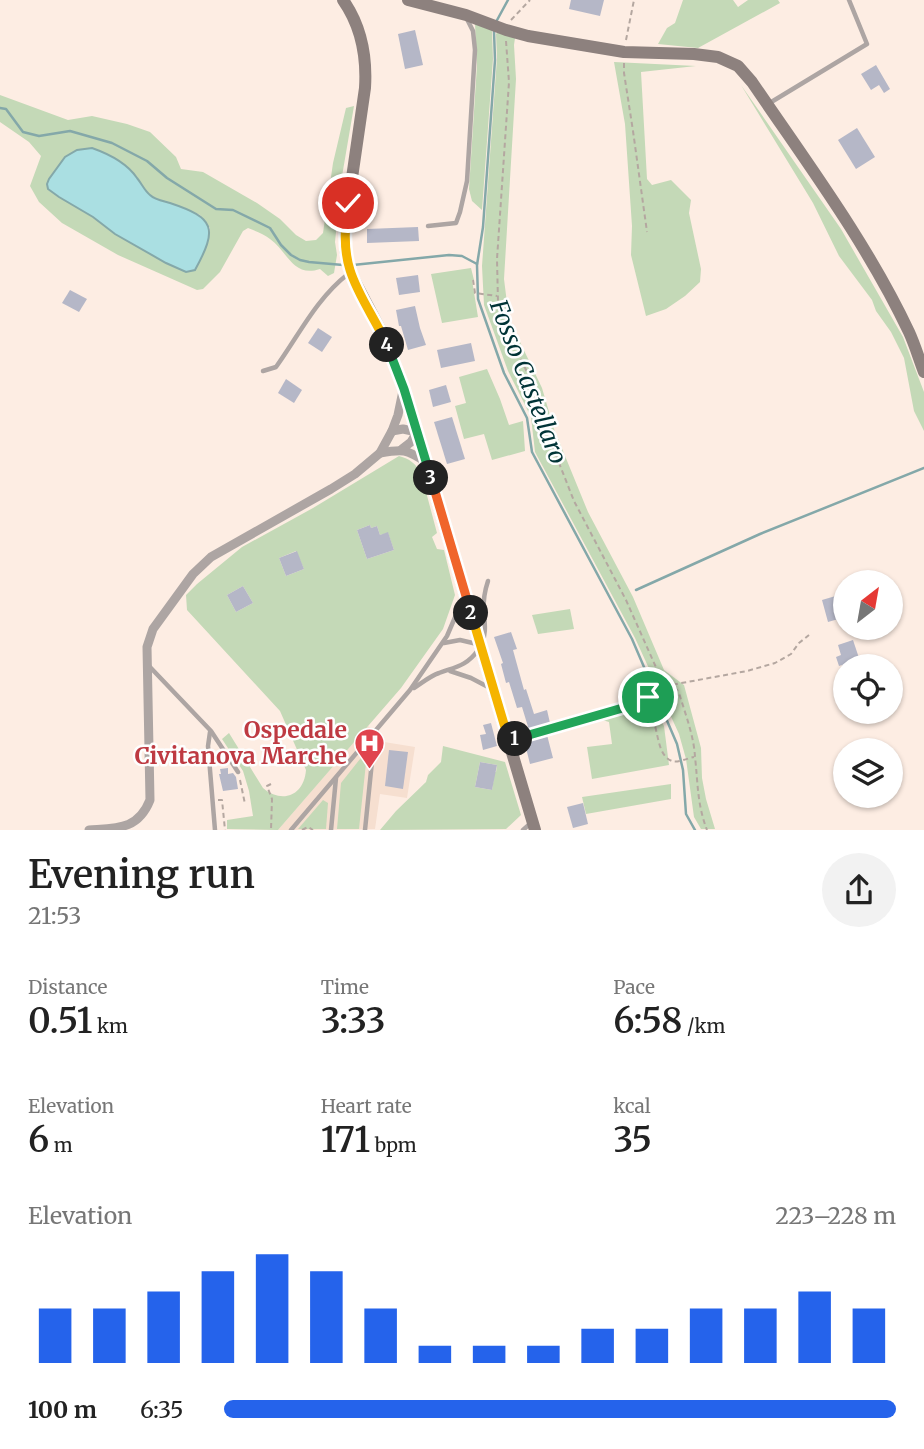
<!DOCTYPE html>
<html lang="en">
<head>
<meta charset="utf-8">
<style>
  :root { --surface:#fff; --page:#f2f2f2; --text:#222; --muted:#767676; --accent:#2563eb }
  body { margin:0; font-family:Merriweather,serif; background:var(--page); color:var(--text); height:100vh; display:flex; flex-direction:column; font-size:26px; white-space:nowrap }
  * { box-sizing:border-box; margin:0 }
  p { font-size:23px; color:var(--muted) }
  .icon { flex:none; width:38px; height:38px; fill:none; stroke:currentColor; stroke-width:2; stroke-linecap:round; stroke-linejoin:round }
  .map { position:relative; height:830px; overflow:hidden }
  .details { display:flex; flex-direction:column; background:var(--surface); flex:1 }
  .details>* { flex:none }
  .needle { width:46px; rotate:31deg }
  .tools { position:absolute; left:833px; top:570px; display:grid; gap:14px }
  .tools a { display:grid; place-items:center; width:70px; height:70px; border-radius:50%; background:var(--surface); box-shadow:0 2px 5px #0004; font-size:35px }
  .pin { position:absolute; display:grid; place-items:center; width:60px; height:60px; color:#fff; margin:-30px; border:4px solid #fff; border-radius:50%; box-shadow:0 2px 7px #0007 }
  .km { position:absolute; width:35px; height:35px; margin:-18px; border-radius:50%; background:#222; color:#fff; font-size:19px; line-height:35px; text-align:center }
  .round { display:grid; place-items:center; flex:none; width:74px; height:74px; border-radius:37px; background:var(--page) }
  .headline { display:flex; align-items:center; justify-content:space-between; height:119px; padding:0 28px }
  h1 { font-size:38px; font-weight:600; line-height:52px }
  .stats { display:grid; grid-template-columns:repeat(3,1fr); gap:10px; height:119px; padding:7px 28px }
  .stats div { display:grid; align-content:center }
  .stats b { font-size:35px; font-weight:600 }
  .stats small { font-size:19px; font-weight:400 }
  .stats p { font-size:19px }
  .chart { height:196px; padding:14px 28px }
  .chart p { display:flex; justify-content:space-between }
  .chart svg { width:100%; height:126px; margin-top:7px; stroke:var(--accent); stroke-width:6 }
  ul { padding:0 28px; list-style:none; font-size:23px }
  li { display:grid; grid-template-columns:112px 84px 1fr; align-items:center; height:52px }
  li i { height:18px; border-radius:9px; background:var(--accent) }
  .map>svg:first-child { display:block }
</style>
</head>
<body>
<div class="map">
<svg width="924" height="830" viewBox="0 0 924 830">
  <rect width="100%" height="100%" fill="#fdede3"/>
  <path fill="#f6dfd0" d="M368 726 375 731 378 741 415 747 407 798 380 794 375 829 278 830Z"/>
  <g fill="#c4d9b7" fill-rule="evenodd">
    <path d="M683 0H733L738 7 748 0H778L780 3 698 48 658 44 667 28 675 23Z"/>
    <path d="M475 24 492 30 493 59 482 210 472 201 469 189 477 65Z"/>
    <path d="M501 28 515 38 514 45 516 79 504 279 509 319 542 388 554 429 588 512 633 597 664 670 684 685 701 748 702 778 706 799 715 829H701L694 817 686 759 679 734 635 638 535 452 531 417 508 371 484 305 482 266 497 58 496 34Z"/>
    <path d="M614 62 696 66 641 72 647 179 652 185 671 180 691 200 689 213 701 269 700 282 685 296 666 309 646 316 631 255 632 226 625 124Z"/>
    <path d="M741 85 841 229 903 337 924 392V431L914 411 904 358 891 332 876 311 872 300 839 256 813 203Z"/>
    <path d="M0 95 68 120 92 116 127 124 150 132 176 157 181 169 203 172 257 203 280 219 296 235 306 241 316 240 323 233 333 163 346 108 354 106 341 182 335 242 337 255 334 273 328 276 320 269C293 278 288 252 270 239 264 234 255 231 248 228L243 231 220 272 203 289 197 290 118 255 62 223 39 202 30 186 41 156 29 142 0 122ZM92 148 137 177 143 188 152 198 185 208 200 215 210 228C206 251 202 257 186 272L166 263 115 234 93 217 59 197 48 189C61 164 61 152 92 148Z"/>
    <path d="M471 268 474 280H472L478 317 442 323 431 274Z"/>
    <path d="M487 369 500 399 509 425 523 421 525 451 492 460 484 434 464 439 455 406 466 403 459 377Z"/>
    <path d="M399 456C410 459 415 463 421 473L437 533 432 537 437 549 444 550 455 595 443 629 401 688 278 830 227 829V820L253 816 249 791 243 771 222 739 229 733 263 788C282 804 304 796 306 770L280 711 187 610 186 595 197 584 242 547 313 508ZM370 525 371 528 377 526 380 535 388 533 394 550 367 559 357 530ZM296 551 304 569 286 576 279 558ZM243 586 253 603 236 612 227 595Z"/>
    <path d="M570 609 574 629 538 634 532 615Z"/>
    <path d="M624 702 634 710 648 712 660 719 664 726 669 765 592 779 587 747 612 744 609 722 599 719 574 726 571 717Z"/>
    <path d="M443 746 505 762 521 815 506 829 380 830 396 811 426 782 428 775 441 762ZM480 762 497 765 496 772 484 770 494 777 492 790 475 787Z"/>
    <path d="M364 754 366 763 359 829H337L341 783Z"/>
    <path d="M671 784V799L586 814 582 797Z"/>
    <path d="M323 800 328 803 326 829H298Z"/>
  </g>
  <path fill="#aadfe2" stroke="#84a8a9" stroke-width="2" d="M92 148C109 154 127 163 137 178 142 184 144 190 150 195 155 200 163 201 170 203 215 218 218 228 195 270L186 272 166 263 115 234 93 217 59 197 48 189 47 184 49 179 65 157 77 150Z"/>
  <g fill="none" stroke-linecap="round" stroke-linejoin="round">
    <g stroke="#84a8a9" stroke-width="2.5">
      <path d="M496 22 508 0"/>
      <path d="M494 31 495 60 483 227 477 265 478 299 504 373 527 418 532 452 632 639 677 744 683 770 686 814 695 830"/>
      <path d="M0 108 6 109 23 132 39 136 70 131 112 143 147 161 167 178 216 209 233 210 270 228 281 245 291 255 300 260 309 262 343 265"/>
      <path d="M353 265 449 255 462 256 477 264"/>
      <path d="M636 590 760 534 924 468"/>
    </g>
  </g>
  <g fill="#b5b7c7">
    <path d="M571 0H604L600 16 569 9Z"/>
    <path d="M415 30 423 65 405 69 398 34Z"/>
    <path d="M876 65 890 89 884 93 879 85 871 90 861 74Z"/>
    <path d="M857 128 875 157 856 169 838 140Z"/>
    <path d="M418 227 419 241 367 243V229Z"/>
    <path d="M418 275 420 292 399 295 396 278Z"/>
    <path d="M70 290 87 299 79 312 62 303Z"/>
    <path d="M415 306 420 328 426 345 408 350 401 326H399L396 310Z"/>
    <path d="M318 328 332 337 322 352 308 343Z"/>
    <path d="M471 343 475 361 441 368 437 350Z"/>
    <path d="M286 379 302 390 294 403 278 393Z"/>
    <path d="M446 385 451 402 433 407 429 390Z"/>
    <path d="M452 417 465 459 447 464 434 422Z"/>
    <path d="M370 525 371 528 377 526 380 535 388 532 394 550 367 559 357 530Z"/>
    <path d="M297 551 304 569 286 576 279 558Z"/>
    <path d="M243 586 253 603 236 612 227 595Z"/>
    <path d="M839 595 845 617 828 622 822 600Z"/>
    <path d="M511 632 517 649 513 650 524 690 526 689 534 714 547 710 550 723 529 730 522 707 517 708 509 682 506 683 501 664 503 663 494 637Z"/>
    <path d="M853 640 862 667H843L842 665 839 666 836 657 841 655 838 645Z"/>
    <path d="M491 723 497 746 483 750 480 735 486 734 483 725Z"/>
    <path d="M547 735 553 758 530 764 525 744 532 742 531 739Z"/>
    <path d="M389 750 408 752 403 789 385 786Z"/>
    <path d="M480 762 497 765 492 790 475 787Z"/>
    <path d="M228 768V774L233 773 236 777 238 789 223 791 219 774H221L220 769Z"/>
    <path d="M583 803 588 824 573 828 567 807Z"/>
  </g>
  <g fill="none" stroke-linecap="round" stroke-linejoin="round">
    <g stroke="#b4a7a0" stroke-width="2" stroke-dasharray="5 3.5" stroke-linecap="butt">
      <path d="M511 20 530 0"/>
      <path d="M626 40 634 0"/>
      <path d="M506 41 509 82 497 259 498 302 503 322 528 374 548 435 574 501 626 600 659 674 677 690 680 696C686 716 694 737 695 757 698 783 697 804 707 830"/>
      <path d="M624 63V73L633 131 647 232"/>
      <path d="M473 280 475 293 497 296"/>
      <path d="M634 704C664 705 650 753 672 761 678 763 688 758 694 757"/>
      <path d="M578 721 633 704 671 685 747 671 775 663 791 654 799 643 809 635"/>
      <path d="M240 780 245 804"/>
      <path d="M271 784 267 786 272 799 271 830"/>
      <path d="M218 800H222L225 830"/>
      <path d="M302 830 308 827 313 830"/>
    </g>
    <g stroke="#ada5a3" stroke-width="4.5">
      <path d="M768 104 867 44 849 0"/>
      <path d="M428 226 456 223 460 212 467 181 475 50 473 31 467 19"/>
      <path d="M263 371 276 367C299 335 316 299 348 274"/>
      <path d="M444 643 460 640 477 644"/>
      <path d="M482 643C487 631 484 621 484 609 483 599 485 590 488 581"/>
      <path d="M149 666 211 731 238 772"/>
      <path d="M450 671 471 678 490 688"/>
      <path d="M414 688C422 683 430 676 439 673 455 667 467 666 478 650"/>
      <path d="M210 732 208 746 215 830"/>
      <path d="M509 741 572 722"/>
      <path d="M291 830 410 690 447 636 462 601"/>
      <path d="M331 830 336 778"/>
      <path d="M365 830 375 732"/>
      <path d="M523 830 532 822"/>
    </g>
    <g stroke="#ada5a3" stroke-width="9">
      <path d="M392 431 403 429 417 432 411 442 402 449"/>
      <path d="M380 453C403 449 406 449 426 462"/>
      <path d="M89 830C117 828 138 830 150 800L147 647 153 629 193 574 211 557 331 489 355 474 380 453 392 431 398 415 403 391"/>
    </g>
    <g stroke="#8d817e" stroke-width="12">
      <path d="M343 0C362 27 367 56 365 88L345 226V249L350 272 382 333 404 389 535 830"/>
      <path d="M408 0 466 15 506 30 528 36 624 52 694 54 718 57 738 66 752 82C807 163 867 243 909 332 915 345 919 359 924 372"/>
    </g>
  </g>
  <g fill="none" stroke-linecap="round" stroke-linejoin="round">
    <defs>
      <path id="split-1" d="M515 739 633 705 648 697"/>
      <path id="split-2" d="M471 613 509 741 515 739"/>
      <path id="split-3" d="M431 478 471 613"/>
      <path id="split-4" d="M387 345 404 389 431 478"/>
      <path id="split-5" d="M348 203C345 225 343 248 350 270 358 296 376 320 387 345"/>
    </defs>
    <use href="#split-1" stroke="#fff" stroke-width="14"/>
    <use href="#split-2" stroke="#fff" stroke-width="14"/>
    <use href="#split-3" stroke="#fff" stroke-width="14"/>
    <use href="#split-4" stroke="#fff" stroke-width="14"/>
    <use href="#split-5" stroke="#fff" stroke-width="14"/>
    <use href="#split-1" stroke="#22a559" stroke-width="9"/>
    <use href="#split-2" stroke="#f5b400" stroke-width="9"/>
    <use href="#split-3" stroke="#f0652b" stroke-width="9"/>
    <use href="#split-4" stroke="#22a559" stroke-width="9"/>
    <use href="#split-5" stroke="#f5b400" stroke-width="9"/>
  </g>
  <defs>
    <symbol id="hospital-pin" viewBox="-11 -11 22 30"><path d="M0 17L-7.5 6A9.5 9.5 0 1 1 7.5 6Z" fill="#e0444e" stroke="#fefefe"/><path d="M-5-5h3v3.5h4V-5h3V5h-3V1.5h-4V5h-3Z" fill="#fff"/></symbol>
  </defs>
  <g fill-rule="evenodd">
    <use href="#hospital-pin" x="352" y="726" width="35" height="47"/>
  </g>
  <g text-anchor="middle" stroke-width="5" stroke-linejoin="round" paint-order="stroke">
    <g font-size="23" font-weight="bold" fill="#be3a42" stroke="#fefefe" text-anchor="end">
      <text x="347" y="738">Ospedale<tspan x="347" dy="26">Civitanova Marche</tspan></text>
    </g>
    <g font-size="24" font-style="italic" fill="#003336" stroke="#fefefe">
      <text transform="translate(528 382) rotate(69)" y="8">Fosso Castellaro</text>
    </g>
  </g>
</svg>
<div class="tools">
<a><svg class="needle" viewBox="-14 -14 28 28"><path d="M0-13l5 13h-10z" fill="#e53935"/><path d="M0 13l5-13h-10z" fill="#767676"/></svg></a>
<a><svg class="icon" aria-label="locate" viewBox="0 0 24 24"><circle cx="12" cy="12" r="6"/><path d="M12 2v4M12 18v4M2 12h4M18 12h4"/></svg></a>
<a><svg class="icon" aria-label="layers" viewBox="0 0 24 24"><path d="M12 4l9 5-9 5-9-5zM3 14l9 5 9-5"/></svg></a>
</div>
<div class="pin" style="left:648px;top:697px;background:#1e9e55"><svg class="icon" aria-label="arrive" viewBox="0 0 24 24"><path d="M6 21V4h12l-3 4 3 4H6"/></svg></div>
<div class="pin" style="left:348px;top:203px;background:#d93025"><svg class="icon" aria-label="check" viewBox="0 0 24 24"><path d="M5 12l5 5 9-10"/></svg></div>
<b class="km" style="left:515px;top:739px">1</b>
<b class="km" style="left:471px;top:613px">2</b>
<b class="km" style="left:431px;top:478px">3</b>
<b class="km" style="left:387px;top:345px">4</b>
</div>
<section class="details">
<div class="headline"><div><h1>Evening run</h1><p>21:53</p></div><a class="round"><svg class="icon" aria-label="share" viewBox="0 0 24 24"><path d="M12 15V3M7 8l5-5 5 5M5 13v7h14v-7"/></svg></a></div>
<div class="stats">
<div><p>Distance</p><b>0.51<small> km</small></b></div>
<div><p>Time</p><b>3:33</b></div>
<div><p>Pace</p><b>6:58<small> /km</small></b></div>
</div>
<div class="stats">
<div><p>Elevation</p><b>6<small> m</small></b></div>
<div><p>Heart rate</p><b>171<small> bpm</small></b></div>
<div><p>kcal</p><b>35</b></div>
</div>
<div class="chart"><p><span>Elevation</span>223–228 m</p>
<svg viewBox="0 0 160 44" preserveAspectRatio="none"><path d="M5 44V25M15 44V25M25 44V19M35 44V12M45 44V6M55 44V12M65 44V25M75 44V38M85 44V38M95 44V38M105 44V32M115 44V32M125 44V25M135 44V25M145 44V19M155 44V25"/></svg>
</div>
<ul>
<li><b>100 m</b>6:35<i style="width:100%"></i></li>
</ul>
</section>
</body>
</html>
